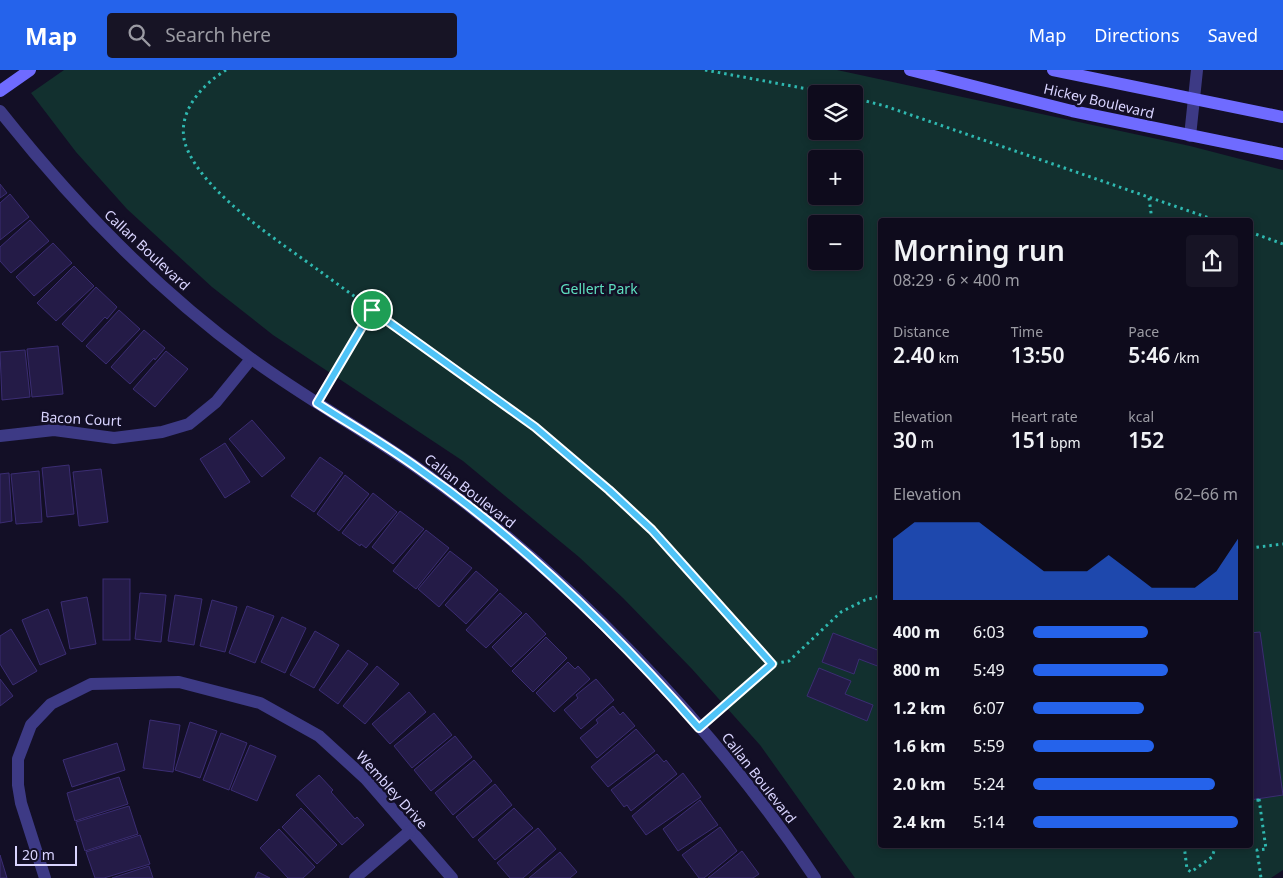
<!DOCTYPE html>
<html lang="en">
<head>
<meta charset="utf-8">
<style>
  :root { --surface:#0e0b1c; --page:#171425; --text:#f1f3f6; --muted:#9b9ba3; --line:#2e2b3b; --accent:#2563eb }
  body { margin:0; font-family:"Noto Sans",sans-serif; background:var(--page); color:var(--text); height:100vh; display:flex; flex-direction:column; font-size:19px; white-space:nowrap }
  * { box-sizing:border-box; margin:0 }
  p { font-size:16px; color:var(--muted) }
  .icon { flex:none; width:28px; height:28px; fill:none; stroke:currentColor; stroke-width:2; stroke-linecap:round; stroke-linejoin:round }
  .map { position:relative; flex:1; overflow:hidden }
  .details { position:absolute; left:878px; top:148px; width:375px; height:630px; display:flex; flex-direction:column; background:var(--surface); border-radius:5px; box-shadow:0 2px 8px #0003,0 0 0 1px var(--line) }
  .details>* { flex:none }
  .tools { position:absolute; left:808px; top:15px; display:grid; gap:10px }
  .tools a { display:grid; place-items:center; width:55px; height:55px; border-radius:5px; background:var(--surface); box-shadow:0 2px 8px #0003,0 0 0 1px var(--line); font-size:25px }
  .scale { position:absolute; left:15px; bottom:12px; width:62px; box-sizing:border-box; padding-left:5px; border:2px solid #d9d4ff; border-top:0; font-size:14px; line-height:18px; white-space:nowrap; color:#d9d4ff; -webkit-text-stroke:4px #130f26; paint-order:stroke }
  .pin { position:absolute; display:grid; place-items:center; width:42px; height:42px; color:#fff; margin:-21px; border:2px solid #fff; border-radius:50%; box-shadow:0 1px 5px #0007 }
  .round { display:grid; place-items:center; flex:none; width:52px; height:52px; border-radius:5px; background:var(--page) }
  .head { display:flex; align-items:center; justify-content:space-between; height:85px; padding:0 15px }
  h1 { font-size:28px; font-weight:600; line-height:38px }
  .stats { display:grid; grid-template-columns:repeat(3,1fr); gap:8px; height:85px; padding:5px 15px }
  .stats div { display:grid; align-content:center }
  .stats b { font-size:21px; font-weight:600 }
  .stats small { font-size:14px; font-weight:400 }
  .stats p { font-size:14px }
  .chart { height:140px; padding:10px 15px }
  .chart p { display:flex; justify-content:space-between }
  .chart svg { width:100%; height:90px; margin-top:5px; fill:var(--accent); opacity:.7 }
  ul { padding:0 15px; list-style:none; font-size:16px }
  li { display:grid; grid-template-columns:80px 60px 1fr; align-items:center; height:38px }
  li i { height:12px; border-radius:6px; background:var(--accent) }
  header { display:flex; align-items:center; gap:30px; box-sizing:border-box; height:70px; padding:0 25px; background:var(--accent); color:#fff }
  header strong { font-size:24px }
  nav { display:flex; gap:28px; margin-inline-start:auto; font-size:18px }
  .search { width:350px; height:45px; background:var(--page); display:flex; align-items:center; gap:12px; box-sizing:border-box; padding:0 18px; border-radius:5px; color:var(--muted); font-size:19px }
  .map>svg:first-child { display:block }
</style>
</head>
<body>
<header>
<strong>Map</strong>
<div class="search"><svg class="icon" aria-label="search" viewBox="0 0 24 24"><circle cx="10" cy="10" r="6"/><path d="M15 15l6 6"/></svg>Search here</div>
<nav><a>Map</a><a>Directions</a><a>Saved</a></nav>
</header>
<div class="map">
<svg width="1283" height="808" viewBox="0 0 1283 808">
  <rect width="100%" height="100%" fill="#130f26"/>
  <path fill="#12302f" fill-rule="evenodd" d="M64 0H837L1190 76 1283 100V800L1271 808H855L760 675 692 599 623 528 579 487 463 391 273 265 212 217 127 139 76 82 31 23ZM816 24H854V61H816ZM816 89H854V126H816ZM880 150H1250V775H880ZM816 154H854V191H816Z"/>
  <g fill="#241b47" stroke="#3b2d73">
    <path d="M0 114 7 123 0 128Z"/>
    <path d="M10 124 29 147 0 170V133Z"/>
    <path d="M30 150 49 171 11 203 0 191V177Z"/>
    <path d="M53 173 72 193 34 226 16 207Z"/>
    <path d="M74 196 94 216 56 251 37 233Z"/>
    <path d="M96 217 117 237 107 249 105 247 82 272 62 254Z"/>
    <path d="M119 240 140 259 106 294 86 276Z"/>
    <path d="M144 260 165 278 155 290 154 288 130 314 111 297Z"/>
    <path d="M58 276 63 324 32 327 27 279Z"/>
    <path d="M25 280 30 327 2 330 0 282Z"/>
    <path d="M166 281 188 299 155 337 133 319Z"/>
    <path d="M252 350 285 388 262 407 229 369Z"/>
    <path d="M225 373 250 412 225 428 200 389Z"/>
    <path d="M320 387 343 403 314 442 291 426Z"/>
    <path d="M69 395 74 444 47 447 42 398Z"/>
    <path d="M101 399 108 452 79 456 73 402Z"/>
    <path d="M39 401 42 452 16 454 11 404Z"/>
    <path d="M9 403 12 451 0 453V404Z"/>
    <path d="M345 405 369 424 339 461 317 444Z"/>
    <path d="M373 423 397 442 366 478 361 474 360 476 342 463Z"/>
    <path d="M400 441 424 459 393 494 372 477Z"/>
    <path d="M426 460 449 478 416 519 393 501Z"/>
    <path d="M450 481 472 498 439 537 418 519Z"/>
    <path d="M476 501 498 520 466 554 445 535Z"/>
    <rect x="103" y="509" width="27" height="61"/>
    <path d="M140 523 166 525 161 572 135 569Z"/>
    <path d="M500 523 522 543 486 578 466 560Z"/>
    <path d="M175 525 202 529 194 575 168 571Z"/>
    <path d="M87 527 96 574 70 579 61 532Z"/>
    <path d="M212 530 237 537 225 582 200 576Z"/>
    <path d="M247 536 274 546 255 593 229 583Z"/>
    <path d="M48 539 66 584 40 595 22 550Z"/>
    <path d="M526 543 546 564 511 597 492 577Z"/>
    <path d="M282 547 306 558 285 603 261 592Z"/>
    <path d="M11 559 37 601 13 615 0 594V566Z"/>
    <path d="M315 561 339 575 314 618 290 605Z"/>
    <path d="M1260 562 1283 725 1250 730V563Z"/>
    <path d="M833 563 880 581V597L859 589 854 604 822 592Z"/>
    <path d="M546 567 567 588 533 622 512 601Z"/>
    <path d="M348 580 368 594 338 634 319 620Z"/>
    <path d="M568 592 575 599 578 596 590 609 554 642 536 623Z"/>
    <path d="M377 596 399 614 365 654 343 636Z"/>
    <path d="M819 598 851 611 845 624 873 635 867 651 807 626Z"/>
    <path d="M0 609 13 626 0 636Z"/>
    <path d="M596 609 614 630 581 659 564 640 578 628 576 625Z"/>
    <path d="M409 622 426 642 390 674 372 654Z"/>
    <path d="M613 636 620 645 623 642 635 656 597 688 580 668 598 653 596 650Z"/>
    <path d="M434 643 452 665 412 698 394 676Z"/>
    <path d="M150 650 180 655 173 702 143 698Z"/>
    <path d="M190 652 217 661 200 708 175 700Z"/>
    <path d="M636 659 655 681 608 717 591 697Z"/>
    <path d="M221 663 247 673 229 720 203 710Z"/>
    <path d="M455 666 472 687 431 721 414 700Z"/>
    <path d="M117 673 125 700 72 717 63 690Z"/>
    <path d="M250 675 276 686 257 731 231 720Z"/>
    <path d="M657 684 664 692 666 690 677 704 631 741 627 735 624 737 611 720Z"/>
    <path d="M474 690 492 711 453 745 435 723Z"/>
    <path d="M683 703 701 727 646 765 632 746Z"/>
    <path d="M319 705 333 720 331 722 355 749 357 747 364 755 342 775 296 725Z"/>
    <path d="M119 707 128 734 75 751 67 723Z"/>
    <path d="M495 714 512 735 473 768 456 747Z"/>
    <path d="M700 730 718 755 678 781 663 759Z"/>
    <path d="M129 736 138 764 85 781 76 752Z"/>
    <path d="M301 738 337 775 317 794 282 757Z"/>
    <path d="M514 738 533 758 495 790 478 770Z"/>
    <path d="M720 757 737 781 704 808H699L682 785Z"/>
    <path d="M538 758 556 779 523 808H510L497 793Z"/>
    <path d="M279 759 315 797 303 808H288L260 778Z"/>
    <path d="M140 765 150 794 104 808H95L86 782Z"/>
    <path d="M742 781 759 804 753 808H708Z"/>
    <path d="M560 782 577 802 570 808H529Z"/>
    <path d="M0 785 7 808H0Z"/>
    <path d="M149 796 153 808H112Z"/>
    <path d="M258 802 270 808H255Z"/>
  </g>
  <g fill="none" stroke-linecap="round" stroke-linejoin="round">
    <g stroke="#2fb8b0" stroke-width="3" stroke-dasharray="2.5 4" stroke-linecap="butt">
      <path d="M226 0C200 16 172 47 188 81 209 127 280 172 321 202 392 254 464 305 535 357L652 460 772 594"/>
      <path d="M705 0 835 24"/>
      <path d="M854 28 885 36 1215 150"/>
      <path d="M1149 128 1152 150"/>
      <path d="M1250 162 1283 174"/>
      <path d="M325 319 373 240"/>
      <path d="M1250 478 1283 474"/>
      <path d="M711 648 772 594 789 591 841 542 865 530 880 526"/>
      <path d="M1259 729 1266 779 1257 780 1261 808"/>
      <path d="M1250 731 1260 730"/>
      <path d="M1184 775 1187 799 1191 802 1212 787 1216 775"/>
    </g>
    <g stroke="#3d3a85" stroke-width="12">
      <path d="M1190 66 1197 0"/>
      <path d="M0 366 54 360 114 368 162 362 189 354 216 332 251 289"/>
      <path d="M45 808 21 733 18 715V689L31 655 51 634 91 614 179 612 260 633 319 666 366 709 452 808"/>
      <path d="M355 808 410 761"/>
    </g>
    <path stroke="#3d3a85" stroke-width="12" d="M0 41C73 133 153 217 249 287 303 327 364 360 419 399 567 503 715 657 815 808"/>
    <g stroke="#6f6bff" stroke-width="12">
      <path d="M910 0 1072 41 1283 84"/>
      <path d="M1053 0 1283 47"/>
      <path d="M0 21 30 0"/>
    </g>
  </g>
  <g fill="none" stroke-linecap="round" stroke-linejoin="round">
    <defs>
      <path id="route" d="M372 240 535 357 609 420 652 460 772 594 699 658C616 563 522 471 419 399 386 375 351 355 317 333Z"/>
    </defs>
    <use href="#route" stroke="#fff" stroke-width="10"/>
    <use href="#route" stroke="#4fc3f7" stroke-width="6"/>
  </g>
  <g text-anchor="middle" stroke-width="5" stroke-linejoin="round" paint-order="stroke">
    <g font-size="14" fill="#d9d4ff" stroke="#130f26">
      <text transform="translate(1099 31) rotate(13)" y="5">Hickey Boulevard</text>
      <text transform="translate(147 180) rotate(43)" y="5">Callan Boulevard</text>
      <text transform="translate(81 349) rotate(3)" y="5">Bacon Court</text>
      <text transform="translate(470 421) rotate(38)" y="5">Callan Boulevard</text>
      <text transform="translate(759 708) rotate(52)" y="5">Callan Boulevard</text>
      <text transform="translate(392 720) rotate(48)" y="5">Wembley Drive</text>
    </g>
    <g font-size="14" fill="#5fe0c0" stroke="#130f26">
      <text x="599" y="224">Gellert Park</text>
    </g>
  </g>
</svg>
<div class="tools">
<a><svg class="icon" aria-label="layers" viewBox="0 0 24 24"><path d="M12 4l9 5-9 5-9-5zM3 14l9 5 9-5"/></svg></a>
<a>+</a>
<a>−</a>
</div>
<div class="scale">20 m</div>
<div class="pin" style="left:372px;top:240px;background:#1e9e55"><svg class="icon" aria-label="arrive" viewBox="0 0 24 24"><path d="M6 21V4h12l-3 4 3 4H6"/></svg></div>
<section class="details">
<div class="head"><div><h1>Morning run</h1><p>08:29 · 6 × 400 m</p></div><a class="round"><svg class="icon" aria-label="share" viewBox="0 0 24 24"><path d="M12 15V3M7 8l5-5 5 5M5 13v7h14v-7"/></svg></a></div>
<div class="stats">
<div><p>Distance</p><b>2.40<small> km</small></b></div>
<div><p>Time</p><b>13:50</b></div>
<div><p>Pace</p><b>5:46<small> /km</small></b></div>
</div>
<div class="stats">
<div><p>Elevation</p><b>30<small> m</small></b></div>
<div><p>Heart rate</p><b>151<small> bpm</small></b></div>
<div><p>kcal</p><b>152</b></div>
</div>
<div class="chart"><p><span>Elevation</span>62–66 m</p>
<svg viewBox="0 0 160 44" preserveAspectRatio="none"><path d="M0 44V14L10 6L20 6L30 6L40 6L50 14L60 22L70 30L80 30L90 30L100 22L110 30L120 38L130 38L140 38L150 30L160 14V44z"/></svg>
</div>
<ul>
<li><b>400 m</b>6:03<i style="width:56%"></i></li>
<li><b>800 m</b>5:49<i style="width:66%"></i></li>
<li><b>1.2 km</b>6:07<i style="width:54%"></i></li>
<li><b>1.6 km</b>5:59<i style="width:59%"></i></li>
<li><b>2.0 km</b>5:24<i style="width:89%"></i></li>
<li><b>2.4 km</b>5:14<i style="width:100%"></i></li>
</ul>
</section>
</div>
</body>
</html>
